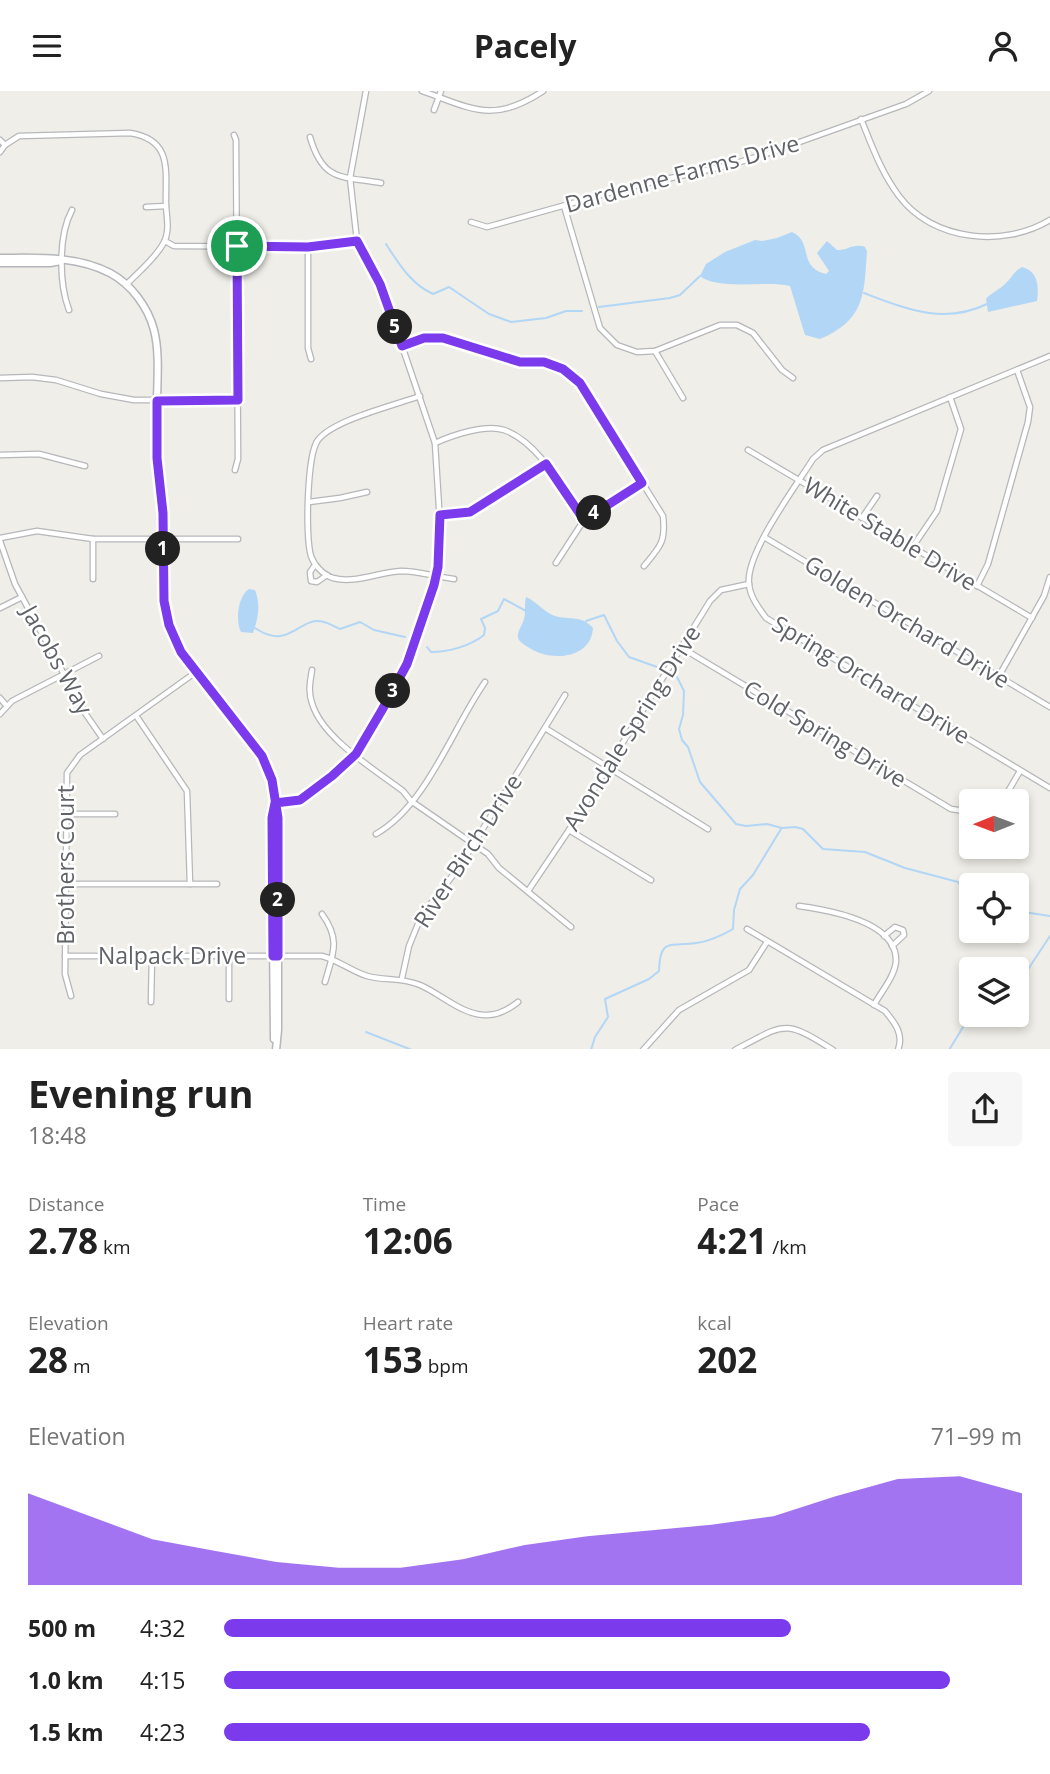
<!DOCTYPE html>
<html lang="en">
<head>
<meta charset="utf-8">
<style>
  :root { --surface:#fff; --page:#f6f6f6; --text:#222; --muted:#767676; --accent:#7c3aed }
  body { margin:0; font-family:"Open Sans",sans-serif; background:var(--page); color:var(--text); height:100vh; display:flex; flex-direction:column; font-size:26px; white-space:nowrap }
  * { box-sizing:border-box; margin:0 }
  p { font-size:23px; color:var(--muted) }
  .icon { flex:none; width:38px; height:38px; fill:none; stroke:currentColor; stroke-width:2; stroke-linecap:round; stroke-linejoin:round }
  .map { position:relative; height:958px; overflow:hidden }
  .panel { display:flex; flex-direction:column; background:var(--surface); flex:1 }
  .panel>* { flex:none }
  .needle { width:46px; rotate:269deg }
  .tools { position:absolute; left:959px; top:698px; display:grid; gap:14px }
  .tools a { display:grid; place-items:center; width:70px; height:70px; border-radius:7px; background:var(--surface); box-shadow:0 4px 10px #0003; font-size:35px }
  .pin { position:absolute; display:grid; place-items:center; width:60px; height:60px; color:#fff; margin:-30px; border:4px solid #fff; border-radius:50%; box-shadow:0 2px 7px #0007 }
  .km { position:absolute; width:35px; height:35px; margin:-18px; border-radius:50%; background:#222; color:#fff; font-size:19px; line-height:35px; text-align:center }
  .round { display:grid; place-items:center; flex:none; width:74px; height:74px; border-radius:7px; background:var(--page) }
  .overview { display:flex; align-items:center; justify-content:space-between; height:119px; padding:0 28px }
  h1 { font-size:38px; font-weight:700; line-height:52px }
  .figures { display:grid; grid-template-columns:repeat(3,1fr); gap:10px; height:119px; padding:7px 28px }
  .figures div { display:grid; align-content:center }
  .figures b { font-size:35px; font-weight:700 }
  .figures small { font-size:19px; font-weight:400 }
  .figures p { font-size:19px }
  .chart { height:196px; padding:14px 28px }
  .chart p { display:flex; justify-content:space-between }
  .chart svg { width:100%; height:126px; margin-top:7px; fill:var(--accent); opacity:.7 }
  ul { padding:0 28px; list-style:none; font-size:23px }
  li { display:grid; grid-template-columns:112px 84px 1fr; align-items:center; height:52px }
  li i { height:18px; border-radius:9px; background:var(--accent) }
  header { display:flex; justify-content:space-between; align-items:center; height:91px; padding:0 28px; background:var(--surface); font-size:32px; font-weight:700 }
  .map>svg:first-child { display:block }
</style>
</head>
<body>
<header><svg class="icon" aria-label="menu" viewBox="0 0 24 24"><path d="M4 6h16M4 12h16M4 18h16"/></svg>Pacely<svg class="icon" aria-label="person" viewBox="0 0 24 24"><circle cx="12" cy="8" r="4"/><path d="M4 21q1-7 8-7t8 7"/></svg></header>
<div class="map">
<svg width="1050" height="959" viewBox="0 0 1050 959">
  <rect width="100%" height="100%" fill="#f0eee8"/>
  <g fill="#b2d6f6">
    <path d="M792 141C814 151 797 176 826 183L829 180 817 162 827 150 837 159C848 160 852 152 865 156L867 160C864 204 865 229 820 248L805 244 790 195C767 189 718 200 700 185L706 173 725 161 755 149 762 150 777 147Z"/>
    <path d="M1022 176C1038 180 1039 195 1037 210L988 221 986 208C992 201 999 199 1005 193 1012 187 1014 180 1022 176Z"/>
    <path d="M249 498 255 499C261 515 258 527 253 542L241 541C235 529 238 505 249 498Z"/>
    <path d="M526 506C536 510 545 522 555 525 569 529 582 524 593 537 591 569 549 571 528 556 526 555 520 551 519 549 515 543 522 535 524 528 526 521 524 514 526 506Z"/>
  </g>
  <g fill="none" stroke-linecap="round" stroke-linejoin="round">
    <g stroke="#b2d6f6" stroke-width="2">
      <path d="M386 153C399 173 411 193 433 203L449 196 489 223 511 231 546 227 566 220H582"/>
      <path d="M864 202C906 218 944 234 987 213"/>
      <path d="M599 216 670 207 680 204 700 185"/>
      <path d="M586 530 604 524 617 550 629 566 657 576"/>
      <path d="M255 537C290 561 299 524 324 531 329 532 335 536 340 538L360 531 374 539 405 546"/>
      <path d="M427 556 431 561C449 561 470 555 484 544L485 537 481 528 498 520 504 508 526 520"/>
      <path d="M677 586 684 600 683 624 679 638 682 649 688 656 700 691 736 733 746 735 767 733 782 737 795 736 803 738 823 758 865 761 905 777 958 791 968 805 971 806"/>
      <path d="M1017 820 1050 825"/>
      <path d="M1017 895 1050 845"/>
      <path d="M366 941 412 959"/>
      <path d="M591 959 595 946 608 926 605 908 649 888 659 880C660 846 670 856 696 852 707 851 723 844 733 838L734 819 740 798 753 784 781 738"/>
      <path d="M949 959 965 933 976 924"/>
    </g>
    <defs>
      <g id="street">
        <path d="M422 0C473 18 493 33 543 0"/>
        <path d="M434 19 441 0"/>
        <path d="M861 28C872 55 881 81 899 105 932 150 1004 157 1050 129"/>
        <path d="M234 44 236 49 238 368 235 379"/>
        <path d="M310 46C323 91 341 85 381 92"/>
        <path d="M0 49 5 54"/>
        <path d="M0 61 5 54 19 45 130 42C174 49 165 81 166 115 167 128 170 141 163 153 154 169 138 181 126 194"/>
        <path d="M564 115 600 237 617 254 637 261 655 260 720 234H737L753 242 782 279 793 287"/>
        <path d="M146 116 166 115"/>
        <path d="M471 131 487 136 630 96 730 74 766 63 906 13 929 0"/>
        <path d="M165 150 174 155 308 156 357 150"/>
        <path d="M308 156V257L311 268"/>
        <path d="M69 219C59 192 58 145 72 119"/>
        <path d="M402 255 424 247H443L520 271H544L563 278 580 292 663 425C666 451 660 456 644 475"/>
        <path d="M655 260 683 307"/>
        <path d="M1050 265 823 359 813 368C796 395 745 463 749 493 750 506 759 517 766 527L1050 697"/>
        <path d="M0 287 32 286 56 289 101 303 134 309H238"/>
        <path d="M420 305C395 314 333 329 318 349 307 363 305 447 311 465 314 474 323 484 333 487 355 493 379 481 401 480 418 480 437 486 454 488"/>
        <path d="M435 352C453 344 485 333 504 339 539 351 564 400 584 429"/>
        <path d="M748 359 1032 527"/>
        <path d="M0 364 39 363 85 375"/>
        <path d="M309 411 340 407 367 401"/>
        <path d="M440 424 470 421 546 373"/>
        <path d="M862 427 877 405"/>
        <path d="M764 446 1050 616"/>
        <path d="M0 447 37 440 93 448H238"/>
        <path d="M93 448V488"/>
        <path d="M0 450 15 493 85 622 103 648"/>
        <path d="M912 457 937 420 961 338 950 306"/>
        <path d="M556 472 584 429 642 392"/>
        <path d="M315 474 310 481 311 490 317 491 327 484"/>
        <path d="M977 495 988 473 1028 331 1030 316 1017 279"/>
        <path d="M0 517 22 506"/>
        <path d="M682 557 951 718 971 721"/>
        <path d="M312 579C310 591 308 601 312 612 322 647 374 678 403 700L411 710 488 763 499 777 571 836"/>
        <path d="M999 585 1044 505 1050 486"/>
        <path d="M0 607 6 614"/>
        <path d="M0 623 12 610 99 565"/>
        <path d="M137 626 187 700 190 793"/>
        <path d="M545 637 708 738"/>
        <path d="M999 710 1006 704 1020 680"/>
        <path d="M275 712 300 709 333 685 356 663 407 573 422 532 438 476 440 432 435 352 381 193 357 150 350 87 366 0"/>
        <path d="M65 723H115"/>
        <path d="M569 739 651 789"/>
        <path d="M376 743C427 714 452 638 485 591"/>
        <path d="M66 793H217"/>
        <path d="M528 800 569 739 710 510 721 499 749 493"/>
        <path d="M799 815C828 819 897 830 896 870 895 885 881 901 874 914"/>
        <path d="M322 823C341 849 333 863 325 891"/>
        <path d="M747 838 885 920C895 932 904 943 898 959"/>
        <path d="M884 845 895 836 903 839 904 844 892 855"/>
        <path d="M65 865H322C338 869 351 880 367 885 385 890 401 886 420 894 441 903 461 923 484 924 497 925 508 919 518 911"/>
        <path d="M402 887 409 855 418 833 429 815 460 775 565 604"/>
        <path d="M71 905 65 883 67 682 80 664 196 581"/>
        <path d="M229 908V865"/>
        <path d="M151 911 152 865"/>
        <path d="M643 959 679 919 749 879 767 851"/>
        <path d="M735 959C785 933 783 927 833 959"/>
      </g>
      <g id="secondary">
        <path d="M0 167C36 167 76 164 110 182 131 193 148 216 154 239 160 263 157 289 157 314 157 337 156 360 158 383 160 397 163 411 163 425 164 472 158 518 181 561L257 657C270 680 273 702 278 727V939L276 959"/>
        <path d="M0 172H50L61 170"/>
        <path d="M274 718 272 746 274 948"/>
      </g>
    </defs>
    <use href="#street" stroke="#b5b7bb" stroke-width="7"/>
    <use href="#secondary" stroke="#b4b6bb" stroke-width="9"/>
    <use href="#street" stroke="#fff" stroke-width="4.5"/>
    <use href="#secondary" stroke="#fff" stroke-width="6"/>
  </g>
  <g fill="none" stroke-linecap="round" stroke-linejoin="round">
    <defs>
      <path id="route" d="M237 155 238 309 157 310V367L163 422 164 510 169 534 181 561 262 665 272 689 278 727V865H273L272 727 275 712 300 709 332 685 356 663 382 619 407 573 434 494 438 476 440 424 470 421 546 373 584 429 642 392 580 292 563 278 544 271H520L443 247H424L402 255 380 193 357 150 308 156 237 155"/>
    </defs>
    <use href="#route" stroke="#fff" stroke-width="14"/>
    <use href="#route" stroke="#7c3aed" stroke-width="9"/>
  </g>
  <g text-anchor="middle" stroke-width="5" stroke-linejoin="round" paint-order="stroke">
    <g font-size="23" fill="#5f6267" stroke="#fff">
      <text transform="translate(682 83) rotate(-15)" y="8">Dardenne Farms Drive</text>
      <text transform="translate(890 443) rotate(31)" y="8">White Stable Drive</text>
      <text transform="translate(907 531) rotate(31)" y="8">Golden Orchard Drive</text>
      <text transform="translate(57 569) rotate(61)" y="8">Jacobs Way</text>
      <text transform="translate(871 589) rotate(31)" y="8">Spring Orchard Drive</text>
      <text transform="translate(632 637) rotate(-58)" y="8">Avondale Spring Drive</text>
      <text transform="translate(825 643) rotate(31)" y="8">Cold Spring Drive</text>
      <text transform="translate(468 760) rotate(-57)" y="8">River Birch Drive</text>
      <text transform="translate(66 774) rotate(-90)" y="8">Brothers Court</text>
      <text x="172" y="873">Nalpack Drive</text>
    </g>
  </g>
</svg>
<div class="tools">
<a><svg class="needle" viewBox="-14 -14 28 28"><path d="M0-13l5 13h-10z" fill="#e53935"/><path d="M0 13l5-13h-10z" fill="#767676"/></svg></a>
<a><svg class="icon" aria-label="locate" viewBox="0 0 24 24"><circle cx="12" cy="12" r="6"/><path d="M12 2v4M12 18v4M2 12h4M18 12h4"/></svg></a>
<a><svg class="icon" aria-label="layers" viewBox="0 0 24 24"><path d="M12 4l9 5-9 5-9-5zM3 14l9 5 9-5"/></svg></a>
</div>
<div class="pin" style="left:237px;top:155px;background:#1e9e55"><svg class="icon" aria-label="arrive" viewBox="0 0 24 24"><path d="M6 21V4h12l-3 4 3 4H6"/></svg></div>
<b class="km" style="left:163px;top:458px">1</b>
<b class="km" style="left:278px;top:809px">2</b>
<b class="km" style="left:393px;top:600px">3</b>
<b class="km" style="left:594px;top:422px">4</b>
<b class="km" style="left:395px;top:236px">5</b>
</div>
<section class="panel">
<div class="overview"><div><h1>Evening run</h1><p>18:48</p></div><a class="round"><svg class="icon" aria-label="share" viewBox="0 0 24 24"><path d="M12 15V3M7 8l5-5 5 5M5 13v7h14v-7"/></svg></a></div>
<div class="figures">
<div><p>Distance</p><b>2.78<small> km</small></b></div>
<div><p>Time</p><b>12:06</b></div>
<div><p>Pace</p><b>4:21<small> /km</small></b></div>
</div>
<div class="figures">
<div><p>Elevation</p><b>28<small> m</small></b></div>
<div><p>Heart rate</p><b>153<small> bpm</small></b></div>
<div><p>kcal</p><b>202</b></div>
</div>
<div class="chart"><p><span>Elevation</span>71–99 m</p>
<svg viewBox="0 0 160 44" preserveAspectRatio="none"><path d="M0 44V12L10 20L20 28L30 32L40 36L50 38L60 38L70 35L80 30L90 27L100 25L110 23L120 20L130 13L140 7L150 6L160 12V44z"/></svg>
</div>
<ul>
<li><b>500 m</b>4:32<i style="width:71%"></i></li>
<li><b>1.0 km</b>4:15<i style="width:91%"></i></li>
<li><b>1.5 km</b>4:23<i style="width:81%"></i></li>
</ul>
</section>
</body>
</html>
